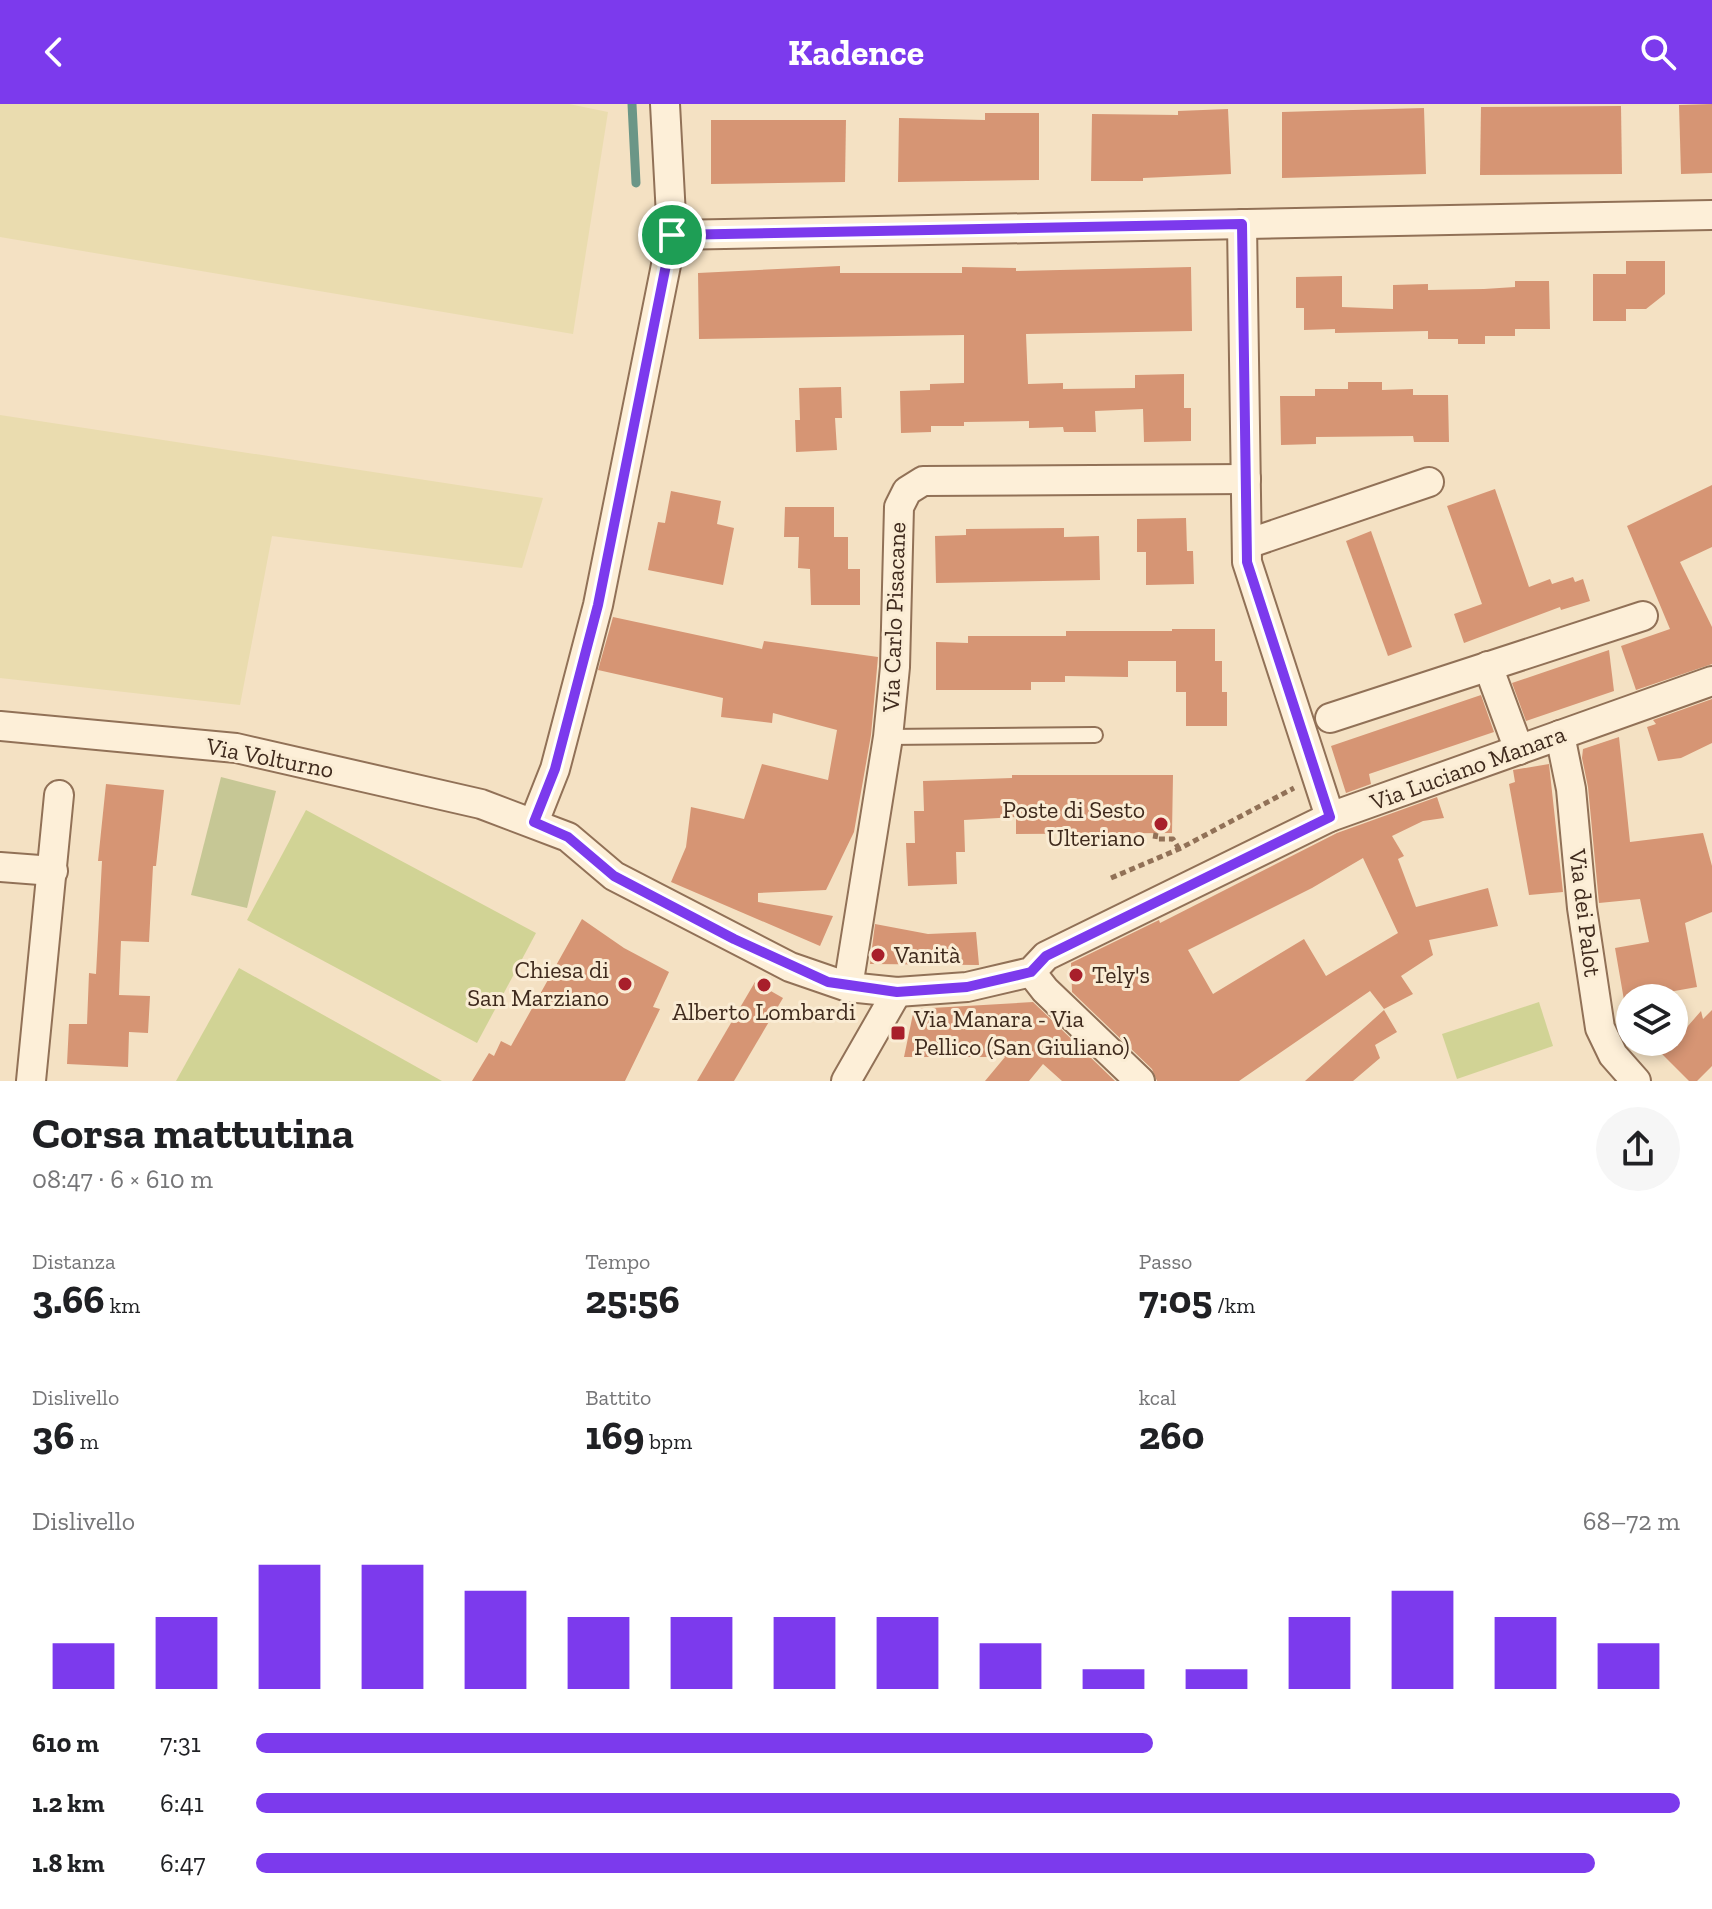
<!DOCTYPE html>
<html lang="it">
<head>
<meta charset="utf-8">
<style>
  :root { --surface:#fff; --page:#f6f6f6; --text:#202124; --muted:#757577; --accent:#7c3aed }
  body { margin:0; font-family:"Zilla Slab",serif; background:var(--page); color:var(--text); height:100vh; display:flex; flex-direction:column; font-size:30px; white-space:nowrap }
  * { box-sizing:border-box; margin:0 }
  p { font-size:26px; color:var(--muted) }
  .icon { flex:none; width:44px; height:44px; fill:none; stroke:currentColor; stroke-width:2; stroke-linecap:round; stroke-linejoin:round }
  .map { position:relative; height:977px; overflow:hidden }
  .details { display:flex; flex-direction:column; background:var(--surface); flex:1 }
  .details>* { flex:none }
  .buttons { position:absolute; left:1616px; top:880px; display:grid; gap:16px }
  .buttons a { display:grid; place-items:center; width:72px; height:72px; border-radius:50%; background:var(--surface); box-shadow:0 4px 12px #0003; font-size:40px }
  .pin { position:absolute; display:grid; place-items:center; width:68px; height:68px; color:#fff; margin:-34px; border:4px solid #fff; border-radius:50%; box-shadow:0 2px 8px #0007 }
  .round { display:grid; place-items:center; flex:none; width:84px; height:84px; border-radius:42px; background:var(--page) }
  .head { display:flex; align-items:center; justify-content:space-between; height:136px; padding:0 32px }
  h1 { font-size:44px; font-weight:700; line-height:60px }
  .stats { display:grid; grid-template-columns:repeat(3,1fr); gap:12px; height:136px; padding:8px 32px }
  .stats div { display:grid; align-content:center }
  .stats b { font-size:40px; font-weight:700 }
  .stats small { font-size:22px; font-weight:400 }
  .stats p { font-size:22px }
  .chart { height:224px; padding:16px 32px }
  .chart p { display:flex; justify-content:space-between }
  .chart svg { width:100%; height:144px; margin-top:8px; stroke:var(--accent); stroke-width:6 }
  ul { padding:0 32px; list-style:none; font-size:26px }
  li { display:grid; grid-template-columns:128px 96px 1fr; align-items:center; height:60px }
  li i { height:20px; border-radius:10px; background:var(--accent) }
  header { display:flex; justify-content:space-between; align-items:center; height:104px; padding:0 32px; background:var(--accent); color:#fff; font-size:36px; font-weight:700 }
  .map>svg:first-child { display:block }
</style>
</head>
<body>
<header><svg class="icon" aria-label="back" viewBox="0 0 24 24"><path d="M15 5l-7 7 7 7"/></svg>Kadence<svg class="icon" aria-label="search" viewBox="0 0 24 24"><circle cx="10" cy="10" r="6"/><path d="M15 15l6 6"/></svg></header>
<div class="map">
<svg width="1712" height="977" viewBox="0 0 1712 977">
  <rect width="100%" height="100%" fill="#f4e1c3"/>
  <g fill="#eadcaf">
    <path d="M0 0H569L608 8 573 230 0 133Z"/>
    <path d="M0 311 543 394 522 464 272 432 240 601 0 574Z"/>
  </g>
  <g fill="#d1d395">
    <path d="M306 706 536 829 477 939 247 816Z"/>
    <path d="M239 864 442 977H176Z"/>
    <path d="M1539 898 1553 942 1457 975 1442 930Z"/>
  </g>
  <path fill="#c6c795" d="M221 673 276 687 247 804 191 791Z"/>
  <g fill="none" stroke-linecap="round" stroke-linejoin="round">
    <path stroke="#6b9687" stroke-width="9" d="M632 0 636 79"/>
  </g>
  <g fill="#d69574" fill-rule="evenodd">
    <path d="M1712 0V69L1681 70 1679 1Z"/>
    <path d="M1621 2 1622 70 1480 71 1481 3Z"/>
    <path d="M1424 4 1426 70 1282 74V8Z"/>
    <path d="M1228 5 1231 70 1143 74V77H1091L1092 10 1178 11V7Z"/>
    <path d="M985 9H1039V76L898 78 899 14 985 16Z"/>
    <path d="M711 16H846L845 78 711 80Z"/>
    <path d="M1626 157H1665V190L1646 205H1626V217H1593V170H1626Z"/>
    <path d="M840 162V169H962V163L1016 164V167L1191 163 1192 227 1026 230 1028 280 1063 279V285L1135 284V271L1184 270V304H1191V337L1144 338 1143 305 1095 307 1096 328H1064L1063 323 1029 324V317L964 318V322H931V328L901 329 900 287 930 286V280L964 279V231L699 235 698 169Z"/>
    <path d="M1342 172V203L1393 205V181L1428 180V186L1484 185 1515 183V177H1549L1550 225H1515V232H1485V240H1458V235H1428V227L1335 229V225L1304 226V204H1296V173Z"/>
    <path d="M1348 278H1382V286L1413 285V291H1448L1449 338H1414L1413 332 1316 333V340L1281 341 1280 292H1315V285H1348Z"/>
    <path d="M841 283 842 314H835L837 346 796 348 795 316H800L799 284Z"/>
    <path d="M1712 381V443L1680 458 1712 523V560L1636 586 1621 542 1670 525 1627 422Z"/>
    <path d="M1495 385 1529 483 1550 475 1552 480 1573 473 1575 478 1583 475 1590 497 1561 506 1560 503 1464 539 1454 510 1482 500 1447 402Z"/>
    <path d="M671 387 721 397 717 420 734 424 723 481 648 466 658 418 665 419Z"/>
    <path d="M785 403H834V433H848V465H860V501H811L810 465 798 464 799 433H784Z"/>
    <path d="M1186 414 1187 447H1193L1194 480 1146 481V448H1137V415Z"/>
    <path d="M1064 424V433L1099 432 1100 476 936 479 935 432 966 431V425Z"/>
    <path d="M1371 427 1412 543 1388 552 1346 437Z"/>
    <path d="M613 513 762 545 764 537 878 553 871 631 854 728 826 786 758 789V798L833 812 820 842 671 778 686 743 691 703 744 715 762 660 828 676 837 626 773 609 772 619 721 613 723 594 598 566Z"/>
    <path d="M1172 525H1215V557H1222V588H1227V622H1186V588H1176V557H1128V573L1065 572V578H1031V586H936V538L968 539V532H1066V527H1172Z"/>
    <path d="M1609 546 1614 587 1526 617 1512 579Z"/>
    <path d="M1481 591 1494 628 1369 670 1371 680 1346 689 1331 642Z"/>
    <path d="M1712 595V639L1681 654 1658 657 1647 623 1656 620 1653 616Z"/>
    <path d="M1619 633 1630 738 1703 729 1712 762V808L1685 819 1697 883 1624 896 1615 844 1649 838 1640 795 1599 799 1588 683 1582 654 1583 645Z"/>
    <path d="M1549 660 1563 788 1529 791 1509 680 1515 678 1513 666Z"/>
    <path d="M1012 671H1173L1172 729 1016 730V713L964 716 965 748H956L957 780 908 782 906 739H915L914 707H924L923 677 1012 674Z"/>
    <path d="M106 680 164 686 156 762H153L149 838 121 837 119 891 150 892 148 929 129 928 128 963 67 960 69 920H87L89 869 96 870 102 757H98Z"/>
    <path d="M1437 693 1444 714 1423 717 1392 732 1404 752 1398 755 1416 803 1488 784 1498 822 1429 836 1433 851 1401 872 1413 890 1384 905 1370 887 1239 977H1157L1152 965 1072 888 1071 859 1159 816 1160 819 1337 729ZM1363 754 1398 829 1326 872 1304 835 1213 890 1188 846 1312 784Z"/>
    <path d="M582 815 624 844 669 868 653 903 660 905 625 977H472L489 949 494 952 501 937 511 942Z"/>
    <path d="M875 820 928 830 976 828 979 861 870 860Z"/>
    <path d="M755 878 783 894 734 977H697Z"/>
    <path d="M1033 898 1115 977H1062L1043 960 1029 977H985L1005 953H904L914 905Z"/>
    <path d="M1384 906 1397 928 1375 941 1380 954 1353 977H1305Z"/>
    <path d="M1712 906V962L1697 977H1689L1660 948 1674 938 1701 907 1703 915Z"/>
  </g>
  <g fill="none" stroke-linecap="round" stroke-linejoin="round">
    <defs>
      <path id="lane" d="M888 633 1095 631"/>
      <g id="street">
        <path d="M1242 120 1247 458 1330 713"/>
        <path d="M672 131 1712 111"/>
        <path d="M1247 440 1429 378"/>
        <path d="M1488 562 1519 646"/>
        <path d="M1330 614 1643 512"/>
        <path d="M0 622 236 644 481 700 568 733 614 772 790 863 848 883 897 888 967 883 1031 868 1046 852 1330 713 1712 577"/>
        <path d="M1560 631 1571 685 1582 804 1600 924 1613 951 1636 977"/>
        <path d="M534 718 555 665 598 501 672 131 665 0"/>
        <path d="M0 763 53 767"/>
        <path d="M1031 868 1045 886 1140 977"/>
        <path d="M848 883 888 633 895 563 899 403 907 387 923 377 1246 375"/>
        <path d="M31 977 59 691"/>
        <path d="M846 977 897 888"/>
      </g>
    </defs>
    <use href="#lane" stroke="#917157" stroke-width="18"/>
    <use href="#street" stroke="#917157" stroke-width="32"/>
    <g stroke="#917157" stroke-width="5" stroke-dasharray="6 4" stroke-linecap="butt">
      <path d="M1156 729 1155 735H1173L1179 745"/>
      <path d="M1111 774 1179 745 1294 684"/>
    </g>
    <use href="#lane" stroke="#fdefd8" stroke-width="14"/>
    <use href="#street" stroke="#fdefd8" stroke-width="28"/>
  </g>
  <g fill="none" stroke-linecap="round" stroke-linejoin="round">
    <defs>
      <path id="route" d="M1242 120 1247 458 1330 713 1046 852 1031 868 967 883 897 888 828 878 734 835 614 772 568 733 534 718 555 665 598 501 672 131Z"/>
    </defs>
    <use href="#route" stroke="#fff" stroke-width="16"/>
    <use href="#route" stroke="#7c3aed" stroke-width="10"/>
  </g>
  <g fill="#a81f2b" stroke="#faecd4" stroke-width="3">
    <circle cx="1161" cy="720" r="8"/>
    <circle cx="878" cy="851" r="8"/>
    <circle cx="1076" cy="871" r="8"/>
    <circle cx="625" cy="880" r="8"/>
    <circle cx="764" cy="881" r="8"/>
    <rect x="890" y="921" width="16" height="16" rx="4"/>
  </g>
  <g text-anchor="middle" stroke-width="6" stroke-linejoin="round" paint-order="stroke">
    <g font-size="24" fill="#3f2a1d" stroke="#faecd4">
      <text transform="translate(894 513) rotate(-88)" y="8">Via Carlo Pisacane</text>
      <text transform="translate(270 654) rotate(11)" y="8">Via Volturno</text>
      <text transform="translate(1468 664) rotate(-20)" y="8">Via Luciano Manara</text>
      <text transform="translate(1585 809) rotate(83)" y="8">Via dei Palot</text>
    </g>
    <g font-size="24" fill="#3f2a1d" stroke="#faecd4" text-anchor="start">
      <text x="1145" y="714" text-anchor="end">Poste di Sesto<tspan x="1145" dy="28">Ulteriano</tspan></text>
      <text x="894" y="859">Vanità</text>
      <text x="609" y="874" text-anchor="end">Chiesa di<tspan x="609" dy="28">San Marziano</tspan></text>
      <text x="1092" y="879">Tely's</text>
      <text x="764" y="916" text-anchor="middle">Alberto Lombardi</text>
      <text x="914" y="923">Via Manara - Via<tspan x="914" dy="28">Pellico (San Giuliano)</tspan></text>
    </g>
  </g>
</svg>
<div class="buttons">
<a><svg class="icon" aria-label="layers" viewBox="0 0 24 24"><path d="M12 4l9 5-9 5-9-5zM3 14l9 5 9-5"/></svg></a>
</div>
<div class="pin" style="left:672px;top:131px;background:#1e9e55"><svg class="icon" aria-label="arrive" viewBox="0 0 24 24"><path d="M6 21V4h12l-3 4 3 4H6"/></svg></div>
</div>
<section class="details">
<div class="head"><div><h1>Corsa mattutina</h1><p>08:47 · 6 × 610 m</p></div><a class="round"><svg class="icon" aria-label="share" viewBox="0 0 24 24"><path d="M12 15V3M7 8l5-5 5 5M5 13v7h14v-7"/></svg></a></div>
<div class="stats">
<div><p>Distanza</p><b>3.66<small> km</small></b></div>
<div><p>Tempo</p><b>25:56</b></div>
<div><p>Passo</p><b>7:05<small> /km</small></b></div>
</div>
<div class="stats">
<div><p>Dislivello</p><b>36<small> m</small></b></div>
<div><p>Battito</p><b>169<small> bpm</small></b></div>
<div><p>kcal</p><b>260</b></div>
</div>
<div class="chart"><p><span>Dislivello</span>68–72 m</p>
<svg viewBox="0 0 160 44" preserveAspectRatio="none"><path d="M5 44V30M15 44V22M25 44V6M35 44V6M45 44V14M55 44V22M65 44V22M75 44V22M85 44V22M95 44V30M105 44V38M115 44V38M125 44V22M135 44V14M145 44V22M155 44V30"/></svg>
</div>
<ul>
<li><b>610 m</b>7:31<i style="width:63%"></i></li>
<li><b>1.2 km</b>6:41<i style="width:100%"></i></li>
<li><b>1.8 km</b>6:47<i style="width:94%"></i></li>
</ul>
</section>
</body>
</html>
